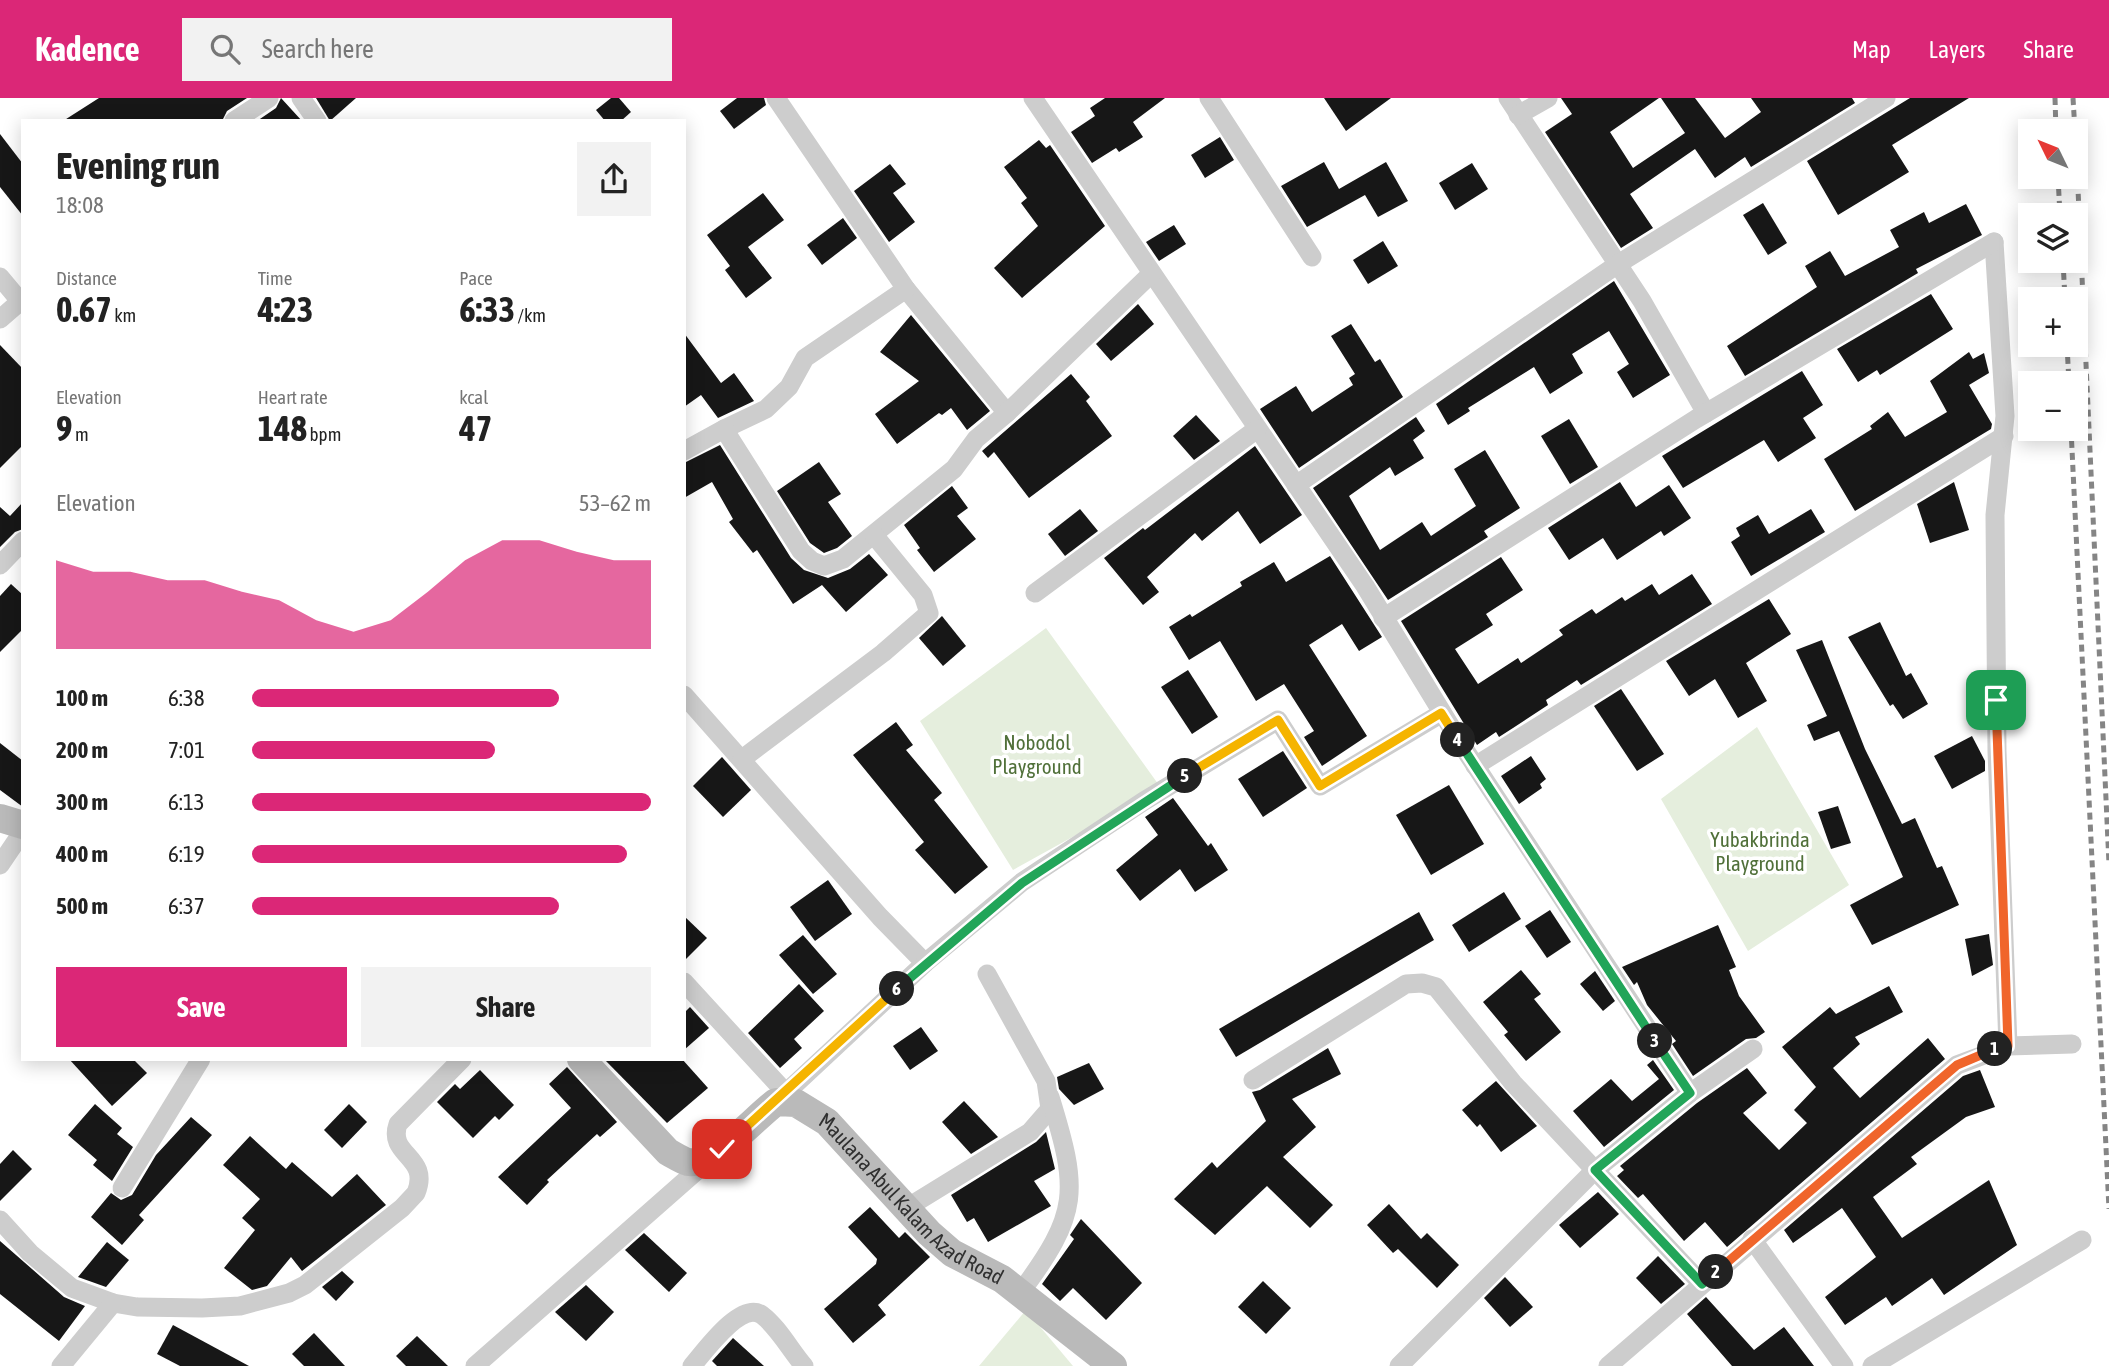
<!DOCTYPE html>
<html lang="en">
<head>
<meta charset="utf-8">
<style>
  :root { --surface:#fff; --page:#f2f2f2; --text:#222; --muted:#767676; --accent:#db2777 }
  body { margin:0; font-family:"Asap Condensed",sans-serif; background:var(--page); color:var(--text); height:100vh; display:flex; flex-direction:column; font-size:26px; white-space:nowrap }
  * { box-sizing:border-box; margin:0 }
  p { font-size:23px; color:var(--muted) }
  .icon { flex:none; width:38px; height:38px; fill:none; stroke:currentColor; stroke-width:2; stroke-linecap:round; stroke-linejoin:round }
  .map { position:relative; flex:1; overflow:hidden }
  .drawer { position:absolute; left:21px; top:21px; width:665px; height:942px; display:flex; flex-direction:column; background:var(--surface); border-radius:0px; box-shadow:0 4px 18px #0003 }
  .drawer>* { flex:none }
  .needle { width:46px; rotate:313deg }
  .buttons { position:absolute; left:2018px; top:21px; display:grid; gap:14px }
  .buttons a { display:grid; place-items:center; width:70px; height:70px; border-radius:0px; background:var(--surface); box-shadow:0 4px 18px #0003; font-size:35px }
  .pin { position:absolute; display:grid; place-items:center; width:60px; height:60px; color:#fff; margin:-30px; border-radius:14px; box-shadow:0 4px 10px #0006 }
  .km { position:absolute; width:35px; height:35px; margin:-18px; border-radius:50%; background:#222; color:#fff; font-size:19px; line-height:35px; text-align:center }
  .round { display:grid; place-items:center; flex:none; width:74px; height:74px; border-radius:0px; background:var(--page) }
  .headline { display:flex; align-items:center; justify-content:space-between; height:119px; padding:0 35px }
  h1 { font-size:38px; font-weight:700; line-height:52px }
  .metrics { display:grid; grid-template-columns:repeat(3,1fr); gap:10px; height:119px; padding:7px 35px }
  .metrics div { display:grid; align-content:center }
  .metrics b { font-size:35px; font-weight:700 }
  .metrics small { font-size:19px; font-weight:400 }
  .metrics p { font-size:19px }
  .chart { height:196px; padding:14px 35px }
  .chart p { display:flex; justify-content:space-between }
  .chart svg { width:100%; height:126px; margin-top:7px; fill:var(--accent); opacity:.7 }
  .action { display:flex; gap:14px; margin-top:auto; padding:14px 35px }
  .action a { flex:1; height:80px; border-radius:0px; background:var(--accent); color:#fff; font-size:28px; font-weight:700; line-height:80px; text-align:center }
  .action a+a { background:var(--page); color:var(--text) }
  ul { padding:0 35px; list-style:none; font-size:23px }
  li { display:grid; grid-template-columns:112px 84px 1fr; align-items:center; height:52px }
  li i { height:18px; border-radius:9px; background:var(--accent) }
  header { display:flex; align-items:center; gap:42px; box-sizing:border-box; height:98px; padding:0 35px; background:var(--accent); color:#fff }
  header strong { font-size:33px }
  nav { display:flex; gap:38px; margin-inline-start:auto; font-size:24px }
  .search { width:490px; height:63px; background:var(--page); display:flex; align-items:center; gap:18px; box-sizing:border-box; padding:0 24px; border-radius:0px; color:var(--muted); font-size:26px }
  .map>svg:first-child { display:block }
</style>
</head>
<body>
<header>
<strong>Kadence</strong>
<div class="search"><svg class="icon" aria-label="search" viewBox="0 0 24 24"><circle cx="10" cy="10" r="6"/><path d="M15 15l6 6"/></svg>Search here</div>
<nav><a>Map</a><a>Layers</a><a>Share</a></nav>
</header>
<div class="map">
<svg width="2109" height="1268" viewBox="0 0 2109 1268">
  <rect width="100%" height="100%" fill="#fff"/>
  <g fill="#e5eedd">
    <path d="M1046 530 1161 690 1013 772 920 623Z"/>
    <path d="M1757 629 1849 787 1748 853 1661 701Z"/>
    <path d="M1026 1212 1073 1268H979Z"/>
  </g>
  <g fill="#171717">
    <path d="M99 0H247L227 13 222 23H63Z"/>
    <path d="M281 0 302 23H257L276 10Z"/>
    <path d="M316 0H356L330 23Z"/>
    <path d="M611 0H619L631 14 621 23H605L596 12Z"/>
    <path d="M737 0H764L766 7 734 31 720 13Z"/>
    <path d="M1105 0H1165L1133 24 1143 39 1119 54 1116 50 1092 65 1071 34 1095 18 1090 10Z"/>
    <path d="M1324 0H1391L1346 33Z"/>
    <path d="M1561 0H1659L1610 34 1633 70 1685 35 1661 0H1695L1725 40 1761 14 1751 0H1852L1855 5 1751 69 1745 59 1715 80 1695 51 1630 96 1653 130 1621 150 1545 34 1572 16Z"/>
    <path d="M1910 0H1969L1892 47 1909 74 1838 117 1807 63Z"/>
    <path d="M0 36 23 66V118L0 89Z"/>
    <path d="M1220 39 1234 62 1205 80 1191 57Z"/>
    <path d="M1039 42 1046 50 1050 47 1105 128 1022 200 994 170 1038 128 1021 105 1027 100 1004 69Z"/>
    <path d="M1324 64 1339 91 1386 64 1408 103 1378 119 1365 97 1307 129 1281 88Z"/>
    <path d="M1472 65 1488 91 1455 112 1439 85Z"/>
    <path d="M890 66 906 86 893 95 915 124 889 144 854 93Z"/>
    <path d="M763 95 784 122 748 149 772 180 746 200 725 172 730 168 707 137Z"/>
    <path d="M1763 105 1787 145 1768 157 1743 117Z"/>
    <path d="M1966 106 1982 137 1916 171 1918 175 1745 278 1727 248 1817 189 1805 168 1830 153 1845 178 1899 149 1890 132 1924 114 1929 125Z"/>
    <path d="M843 120 857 140 822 167 807 147Z"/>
    <path d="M1174 127 1186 146 1159 163 1146 144Z"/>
    <path d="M1383 143 1398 168 1368 186 1353 162Z"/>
    <path d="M1614 183 1670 277 1633 300 1617 274 1629 266 1609 233 1572 256 1583 275 1550 296 1534 269 1468 310 1470 313 1448 327 1436 306Z"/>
    <path d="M1931 196 1953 231 1880 277 1877 272 1858 284 1837 251Z"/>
    <path d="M1138 206 1154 226 1111 263 1096 246Z"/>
    <path d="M911 217 990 313 967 332 951 310 942 317 939 315 897 346 875 316 919 283 880 254Z"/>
    <path d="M1351 226 1375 264 1380 261 1403 299 1299 370 1260 311 1296 288 1312 314 1353 287 1349 280 1355 276 1331 238Z"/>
    <path d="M684 235 721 285 734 275 754 303 718 320 701 297 684 309Z"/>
    <path d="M0 247 23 271V347L0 370Z"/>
    <path d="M1969 254 1973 261 1984 255 1989 275 1969 287 1992 326 1991 331 1855 413 1824 361 1872 331 1870 328 1888 314 1905 339 1947 314 1930 283Z"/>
    <path d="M1802 273 1823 307 1803 320 1816 340 1778 364 1764 342 1683 390 1662 358Z"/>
    <path d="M1071 276 1090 299 1086 303 1112 338 1029 400 994 354 988 360 982 353Z"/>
    <path d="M1196 317 1220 343 1194 362 1173 338Z"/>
    <path d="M1416 319 1425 333 1413 342 1424 360 1395 378 1390 369 1349 398 1380 452 1422 424 1431 438 1476 408 1454 371 1485 352 1520 410 1484 433 1488 439 1388 502 1313 390Z"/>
    <path d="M1569 321 1598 369 1570 386 1541 338Z"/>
    <path d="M720 347 791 460 804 472 828 480 850 471 869 456 888 477 846 514 822 487 793 506 757 452 753 455 729 424 733 421 712 384 684 400V365Z"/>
    <path d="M1255 348 1302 417 1260 446 1238 413 1202 443 1195 435 1147 479 1159 494 1143 507 1104 460 1143 430 1145 432Z"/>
    <path d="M819 364 841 396 828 404 852 438 837 450 824 455 810 445 777 393Z"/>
    <path d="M1620 384 1636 409 1669 387 1691 420 1664 438 1661 433 1617 462 1603 440 1569 462 1548 430Z"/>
    <path d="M1954 384 1969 432 1930 445 1917 406Z"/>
    <path d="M952 388 968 410 957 418 976 441 934 474 917 452 920 450 904 427Z"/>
    <path d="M23 404V431L15 434 0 449V409L10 418Z"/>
    <path d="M1080 411 1098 433 1065 458 1048 436Z"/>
    <path d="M1811 411 1825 434 1751 478 1731 444 1740 438 1736 430 1758 417 1769 436Z"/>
    <path d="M1330 458 1382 539 1359 553 1342 526 1309 547 1367 638 1322 668 1304 639 1314 633 1284 586 1256 603 1220 543 1189 562 1169 529 1190 516 1192 519 1242 488 1240 484 1274 464 1286 484Z"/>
    <path d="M1501 459 1523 492 1486 516 1493 527 1455 551 1478 586 1518 560 1521 565 1563 537 1559 532 1592 511 1596 516 1622 499 1625 503 1652 486 1659 497 1692 476 1712 506 1581 587 1577 582 1546 602 1548 607 1513 630 1499 639 1496 634 1477 647 1401 523Z"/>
    <path d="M11 486 23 497V531L0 554V498Z"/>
    <path d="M1769 501 1791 536 1746 565 1767 603 1738 620 1715 581 1689 598 1666 563Z"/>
    <path d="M942 518 966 548 943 568 919 540Z"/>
    <path d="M1880 524 1906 578 1911 575 1928 606 1903 621 1893 606 1890 608 1848 539Z"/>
    <path d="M1822 542 1865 651 1902 726 1915 720 1937 770 1942 768 1959 807 1872 847 1850 807 1903 779 1839 633 1814 643 1807 627 1827 618 1796 552Z"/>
    <path d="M1188 572 1218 619 1192 636 1161 589Z"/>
    <path d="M1621 591 1664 656 1637 673 1594 608Z"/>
    <path d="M896 624 913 647 906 652 942 695 934 702 988 769 955 796 915 752 924 744 853 657Z"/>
    <path d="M1972 638 1985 663V673L1952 691 1934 658Z"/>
    <path d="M0 645 23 663V709L0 692Z"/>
    <path d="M1283 653 1307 690 1263 719 1238 681Z"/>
    <path d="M1531 658 1546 681 1540 686 1542 690 1519 706 1501 678Z"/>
    <path d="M722 659 751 692 723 719 693 688Z"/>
    <path d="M1449 687 1484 746 1431 777 1396 717Z"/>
    <path d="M1173 700 1208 748 1211 745 1228 772 1195 794 1180 771 1140 803 1116 772 1158 737 1145 719Z"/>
    <path d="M1838 708 1851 745 1831 751 1818 714Z"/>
    <path d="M828 782 852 816 815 843 790 809Z"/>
    <path d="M1504 794 1521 821 1469 854 1452 827Z"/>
    <path d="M1550 812 1571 844 1547 860 1525 828Z"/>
    <path d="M1419 814 1434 842 1236 959 1219 931Z"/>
    <path d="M684 818 707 840 684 863Z"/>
    <path d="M1718 827 1736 869 1729 872 1739 898 1765 934 1756 940 1746 941 1693 978 1672 946 1676 943 1647 907 1637 884 1634 887 1622 869Z"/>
    <path d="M1989 836 1993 867 1972 878 1965 841Z"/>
    <path d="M803 837 837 876 813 896 779 857Z"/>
    <path d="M1521 872 1541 896 1534 901 1561 934 1526 963 1504 937 1508 934 1483 904Z"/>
    <path d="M1595 873 1615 903 1603 913 1580 886Z"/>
    <path d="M799 886 824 913 794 941 802 950 780 970 748 935Z"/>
    <path d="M1889 888 1903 914 1855 939 1860 946 1833 970 1860 1000 1928 940 1945 961 1727 1149 1705 1124 1684 1143 1643 1096 1638 1100 1617 1078 1624 1072 1620 1068 1697 1005 1747 970 1767 995 1743 1015 1779 1052 1807 1025 1794 1012 1816 989 1782 949 1830 909 1836 916Z"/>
    <path d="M690 909 709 930 684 952V915Z"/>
    <path d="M921 929 938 953 910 972 893 948Z"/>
    <path d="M1328 950 1341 976 1292 1001 1316 1029 1283 1059 1333 1107 1310 1130 1267 1088 1215 1137 1174 1101 1212 1064 1217 1070 1266 1023 1252 994 1260 992Z"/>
    <path d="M69 961H133L147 975 112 1008Z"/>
    <path d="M604 961H682L708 990 667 1025Z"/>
    <path d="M1653 962 1674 992 1604 1049 1573 1013 1611 981 1632 1003 1659 981 1647 967Z"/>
    <path d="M1089 965 1104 991 1074 1007 1059 991 1057 979Z"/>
    <path d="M567 969 617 1024 600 1039 597 1036 547 1082 549 1084 527 1107 498 1079 571 1010 549 986Z"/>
    <path d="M480 972 514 1007 499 1022 495 1018 473 1040 437 1004 455 986 460 991Z"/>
    <path d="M1980 972 1995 1009 1966 1019 1911 1059 1917 1066 1873 1099 1902 1140 1989 1082 2017 1147 1944 1197 1932 1180 1892 1208 1886 1199 1845 1227 1825 1199 1876 1159 1842 1110 1793 1145 1784 1132 1963 978Z"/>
    <path d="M1496 983 1537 1028 1501 1054 1480 1026 1477 1029 1462 1012Z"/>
    <path d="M964 1003 998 1039 971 1056 942 1024Z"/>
    <path d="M95 1006 122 1030 117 1036 133 1049 112 1083 93 1067 97 1062 68 1037Z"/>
    <path d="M349 1006 367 1024 342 1050 324 1032Z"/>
    <path d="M191 1019 212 1037 139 1117 144 1122 122 1147 91 1119 111 1095 121 1102 132 1097 156 1057Z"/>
    <path d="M1046 1034 1055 1071 1034 1083 1051 1108 988 1144 974 1120 967 1124 951 1097 1036 1044Z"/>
    <path d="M250 1038 286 1071 292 1064 332 1099 357 1076 386 1107 302 1173 291 1159 267 1188 252 1192 224 1170 255 1132 242 1120 260 1101 223 1067Z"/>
    <path d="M13 1052 32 1071 0 1103V1066Z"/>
    <path d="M1598 1094 1619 1116 1580 1150 1559 1127Z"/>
    <path d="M1389 1106 1421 1141 1427 1135 1459 1167 1437 1190 1398 1151 1393 1155 1367 1127Z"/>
    <path d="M870 1109 899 1140 905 1134 930 1159 878 1207 886 1217 853 1245 824 1211 876 1166 877 1161 848 1129Z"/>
    <path d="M1081 1121 1142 1185 1106 1222 1073 1190 1060 1203 1042 1186 1074 1141 1070 1137Z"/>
    <path d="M644 1135 687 1175 669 1194 625 1152Z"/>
    <path d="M0 1143 64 1199 85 1208 59 1243 0 1196Z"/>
    <path d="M107 1144 129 1162 106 1189 78 1179Z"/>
    <path d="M1658 1158 1685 1186 1661 1206 1636 1180Z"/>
    <path d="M342 1173 354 1184 336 1203 322 1189Z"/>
    <path d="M1505 1179 1533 1209 1510 1229 1484 1200Z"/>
    <path d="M1263 1183 1291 1210 1266 1236 1238 1209Z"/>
    <path d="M586 1187 614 1214 586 1243 555 1214Z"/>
    <path d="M1706 1199 1754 1252 1784 1229 1814 1268H1732L1687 1216Z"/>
    <path d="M173 1227 249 1268H180L157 1256Z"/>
    <path d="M314 1235 345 1268H304L292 1256Z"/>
    <path d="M417 1238 448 1268H406L396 1258Z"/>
    <path d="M733 1240 764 1268H717L712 1263Z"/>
  </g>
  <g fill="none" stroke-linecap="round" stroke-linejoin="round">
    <g stroke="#cdcdcd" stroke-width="19">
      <path d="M301 0 317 23"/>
      <path d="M776 0 906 191 1007 315"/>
      <path d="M1033 0 1365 488 1465 652 1690 995"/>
      <path d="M1209 0 1312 159"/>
      <path d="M1508 0 1642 203 1706 315"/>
      <path d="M1518 17 1548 0"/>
      <path d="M234 23 269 0"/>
      <path d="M1994 144 2005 318 1995 417 1997 653 2008 948 2072 946"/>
      <path d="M0 179 20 203"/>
      <path d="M0 221 23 201"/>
      <path d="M724 331 766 311 789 289 805 260 906 191"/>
      <path d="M684 353 724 331 801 453 812 463 824 468 843 461 954 371 976 341 1007 315 1151 176"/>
      <path d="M1296 387 1618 166 1886 0"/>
      <path d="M0 467 23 443"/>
      <path d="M1035 495 1257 331"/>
      <path d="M1383 520 1696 321 1994 144"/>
      <path d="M684 597 880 819 925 865 776 1004"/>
      <path d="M742 661 883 555 929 515 923 497 874 437"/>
      <path d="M1475 668 2004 338"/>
      <path d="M0 767 23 733"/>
      <path d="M925 865 1022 784 1144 703 1278 622 1320 688 1442 615"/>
      <path d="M684 884 784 993"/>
      <path d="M1253 982 1406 886 1422 885 1436 889 1513 985 1702 1186"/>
      <path d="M122 1090 201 961"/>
      <path d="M905 1111 1030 1034 1050 1011 1046 983 987 876"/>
      <path d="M0 1122 30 1155 72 1190 113 1205 137 1209 202 1210 240 1208 289 1195 305 1187 402 1110 416 1095C431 1058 387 1058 398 1026L462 961"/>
      <path d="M1752 1141 1844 1268"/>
      <path d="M1020 1195C1080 1115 1079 1093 1050 999"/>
      <path d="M61 1268 113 1205"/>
      <path d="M475 1268 710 1061"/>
      <path d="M692 1268C705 1253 741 1202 762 1217 778 1229 791 1253 804 1268"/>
      <path d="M1399 1268 1595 1072 1690 995 1753 951"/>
      <path d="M1608 1268 1957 967 2008 948"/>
      <path d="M1872 1268 2082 1142"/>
    </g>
    <g stroke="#bababa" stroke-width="28">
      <path d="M0 720 23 727"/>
      <path id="s1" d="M581 961 668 1054C674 1057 681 1062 688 1064 714 1068 755 1019 776 1004L796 1005 827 1024 929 1135 952 1155 1002 1181 1113 1268"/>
    </g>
    <g stroke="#858585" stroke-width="5" stroke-dasharray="7 5" stroke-linecap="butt">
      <path d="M2055 0 2056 33"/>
      <path d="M2073 0 2075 33"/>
      <path d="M2076 48 2109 766"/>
      <path d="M2058 79 2060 117"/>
      <path d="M2063 163 2065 201"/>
      <path d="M2067 247 2069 285"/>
      <path d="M2071 331 2109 1111"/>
    </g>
  </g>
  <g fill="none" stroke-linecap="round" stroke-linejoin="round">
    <defs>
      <path id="split-1" d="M1995 951 2008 948 1996 602"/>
      <path id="split-2" d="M1716 1174 1957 967 1995 951"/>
      <path id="split-3" d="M1655 943 1690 995 1595 1072 1702 1186 1716 1174"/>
      <path id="split-4" d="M1458 642 1655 943"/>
      <path id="split-5" d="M1185 678 1278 622 1320 688 1441 615 1458 642"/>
      <path id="split-6" d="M897 891 1022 785 1185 678"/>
      <path id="split-7" d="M722 1051 897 891"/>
    </defs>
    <use href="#split-1" stroke="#fff" stroke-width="14"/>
    <use href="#split-2" stroke="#fff" stroke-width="14"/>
    <use href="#split-3" stroke="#fff" stroke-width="14"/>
    <use href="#split-4" stroke="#fff" stroke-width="14"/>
    <use href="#split-5" stroke="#fff" stroke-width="14"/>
    <use href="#split-6" stroke="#fff" stroke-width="14"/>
    <use href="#split-7" stroke="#fff" stroke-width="14"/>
    <use href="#split-1" stroke="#f0652b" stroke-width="9"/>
    <use href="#split-2" stroke="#f0652b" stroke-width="9"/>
    <use href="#split-3" stroke="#22a559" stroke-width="9"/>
    <use href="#split-4" stroke="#22a559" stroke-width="9"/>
    <use href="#split-5" stroke="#f5b400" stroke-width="9"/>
    <use href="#split-6" stroke="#22a559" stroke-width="9"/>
    <use href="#split-7" stroke="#f5b400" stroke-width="9"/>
  </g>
  <g text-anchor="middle" stroke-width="7" stroke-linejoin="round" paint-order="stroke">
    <g font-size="21" fill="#507039" stroke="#fff">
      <text x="1037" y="652">Nobodol<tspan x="1037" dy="24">Playground</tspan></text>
      <text x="1760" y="749">Yubakbrinda<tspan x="1760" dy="24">Playground</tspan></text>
    </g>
    <g font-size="21" fill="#303030" stroke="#fff">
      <text dy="7" stroke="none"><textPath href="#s1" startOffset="430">Maulana Abul Kalam Azad Road</textPath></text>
    </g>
  </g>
</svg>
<div class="buttons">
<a><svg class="needle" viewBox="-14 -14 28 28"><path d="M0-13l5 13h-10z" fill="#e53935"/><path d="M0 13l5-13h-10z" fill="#767676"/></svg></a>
<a><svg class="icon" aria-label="layers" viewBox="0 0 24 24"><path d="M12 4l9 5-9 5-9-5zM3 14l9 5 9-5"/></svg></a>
<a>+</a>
<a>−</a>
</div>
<div class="pin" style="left:1996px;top:602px;background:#1e9e55"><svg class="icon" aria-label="arrive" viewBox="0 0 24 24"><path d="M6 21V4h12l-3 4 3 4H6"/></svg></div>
<div class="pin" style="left:722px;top:1051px;background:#d93025"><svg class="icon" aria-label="check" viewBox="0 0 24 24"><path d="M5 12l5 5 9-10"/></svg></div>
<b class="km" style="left:1995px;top:951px">1</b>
<b class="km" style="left:1716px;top:1174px">2</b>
<b class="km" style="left:1655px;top:943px">3</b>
<b class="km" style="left:1458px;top:642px">4</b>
<b class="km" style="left:1185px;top:678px">5</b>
<b class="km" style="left:897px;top:891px">6</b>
<section class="drawer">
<div class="headline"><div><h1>Evening run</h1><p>18:08</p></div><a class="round"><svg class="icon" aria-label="share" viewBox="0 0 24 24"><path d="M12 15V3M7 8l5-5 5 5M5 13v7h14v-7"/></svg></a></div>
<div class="metrics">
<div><p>Distance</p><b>0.67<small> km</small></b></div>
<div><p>Time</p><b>4:23</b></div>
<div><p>Pace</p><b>6:33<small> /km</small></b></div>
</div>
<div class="metrics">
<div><p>Elevation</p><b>9<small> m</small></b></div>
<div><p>Heart rate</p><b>148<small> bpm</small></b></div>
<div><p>kcal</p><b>47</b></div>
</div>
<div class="chart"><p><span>Elevation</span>53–62 m</p>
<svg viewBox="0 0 160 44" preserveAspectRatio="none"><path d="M0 44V13L10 17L20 17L30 20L40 20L50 24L60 27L70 34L80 38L90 34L100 24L110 13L120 6L130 6L140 10L150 13L160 13V44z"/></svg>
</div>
<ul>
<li><b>100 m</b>6:38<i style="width:77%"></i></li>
<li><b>200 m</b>7:01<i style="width:61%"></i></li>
<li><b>300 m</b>6:13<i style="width:100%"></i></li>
<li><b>400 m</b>6:19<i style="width:94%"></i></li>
<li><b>500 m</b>6:37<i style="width:77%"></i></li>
</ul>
<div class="action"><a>Save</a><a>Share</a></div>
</section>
</div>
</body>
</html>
